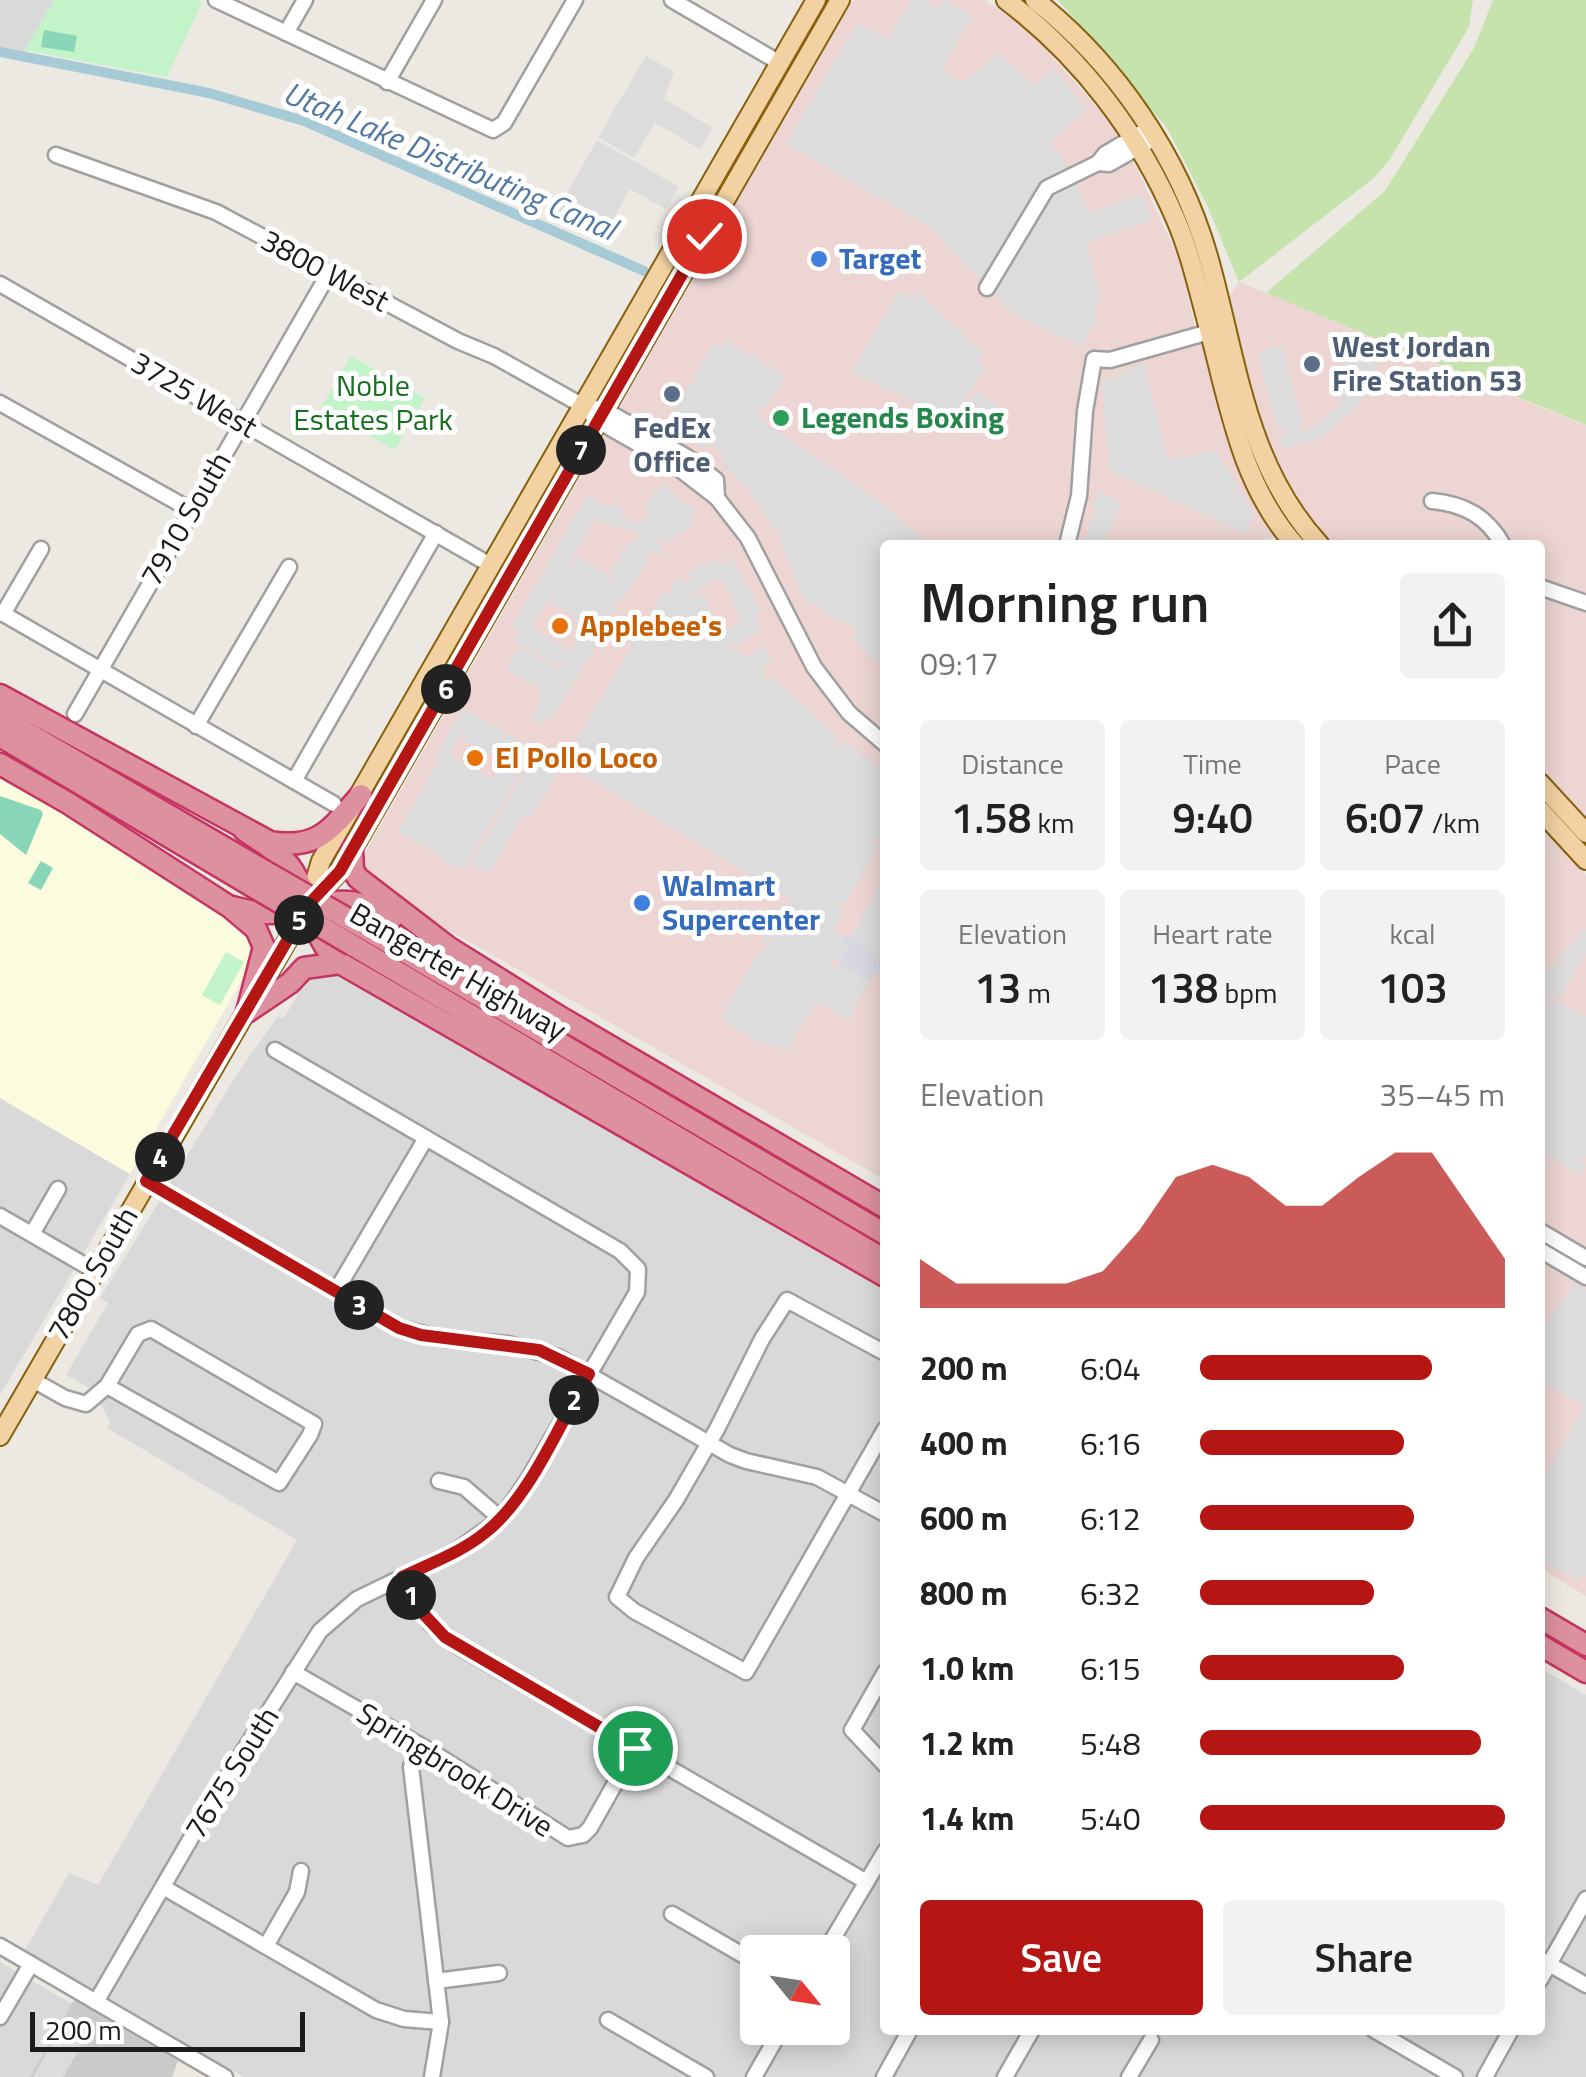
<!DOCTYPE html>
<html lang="en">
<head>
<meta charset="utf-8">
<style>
  :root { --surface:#fff; --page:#f2f2f2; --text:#222; --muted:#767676; --accent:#b51613 }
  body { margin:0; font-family:"Titillium Web",sans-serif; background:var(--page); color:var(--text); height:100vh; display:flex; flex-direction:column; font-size:38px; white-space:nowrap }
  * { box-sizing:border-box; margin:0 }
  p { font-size:32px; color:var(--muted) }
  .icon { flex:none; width:55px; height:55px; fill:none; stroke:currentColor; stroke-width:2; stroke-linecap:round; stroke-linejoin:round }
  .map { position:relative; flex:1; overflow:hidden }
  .details { position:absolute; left:880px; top:540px; width:665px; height:1495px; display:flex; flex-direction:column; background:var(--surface); border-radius:10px; box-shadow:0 5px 25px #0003 }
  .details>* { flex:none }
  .needle { width:65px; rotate:120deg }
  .tools { position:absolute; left:740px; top:1935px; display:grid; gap:20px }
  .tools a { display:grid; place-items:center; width:110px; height:110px; border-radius:10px; background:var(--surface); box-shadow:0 5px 25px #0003; font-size:50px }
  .scale { position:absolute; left:30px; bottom:25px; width:275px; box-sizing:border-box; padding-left:10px; border:5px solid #1c1c1c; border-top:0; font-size:28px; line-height:35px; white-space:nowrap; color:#1c1c1c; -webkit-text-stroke:8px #fff; paint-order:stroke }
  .pin { position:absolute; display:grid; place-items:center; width:85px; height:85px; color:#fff; margin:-42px; border:5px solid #fff; border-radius:50%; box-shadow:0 2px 10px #0007 }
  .km { position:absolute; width:50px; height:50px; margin:-25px; border-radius:50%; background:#222; color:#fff; font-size:28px; line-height:50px; text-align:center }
  .round { display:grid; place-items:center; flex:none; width:105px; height:105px; border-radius:10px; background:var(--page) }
  .head { display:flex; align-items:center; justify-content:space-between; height:170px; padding:0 40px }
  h1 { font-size:55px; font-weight:600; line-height:75px }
  .stats { display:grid; grid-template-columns:repeat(3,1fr); gap:15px; height:170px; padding:10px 40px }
  .stats div { display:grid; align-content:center; border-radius:10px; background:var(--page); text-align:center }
  .stats b { font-size:42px; font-weight:600 }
  .stats small { font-size:28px; font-weight:400 }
  .stats p { font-size:28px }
  .chart { height:280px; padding:20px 40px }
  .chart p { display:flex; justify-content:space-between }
  .chart svg { width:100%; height:180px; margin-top:10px; fill:var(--accent); opacity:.7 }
  .cta { display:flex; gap:20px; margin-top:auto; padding:20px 40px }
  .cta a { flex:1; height:115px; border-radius:10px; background:var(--accent); color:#fff; font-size:40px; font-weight:600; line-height:115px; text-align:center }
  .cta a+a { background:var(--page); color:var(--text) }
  ul { padding:0 40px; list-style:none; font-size:32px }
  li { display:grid; grid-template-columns:160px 120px 1fr; align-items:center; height:75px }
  li i { height:25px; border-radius:12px; background:var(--accent) }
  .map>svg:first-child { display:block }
</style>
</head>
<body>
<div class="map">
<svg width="1586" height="2077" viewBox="0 0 1586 2077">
  <rect width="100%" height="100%" fill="#ece9e3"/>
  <g fill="#dad9d9" fill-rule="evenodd">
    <path d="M0 0H54L23 55 0 50Z"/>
    <path d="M339 973 885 1287V2030H1540V1668L1586 1695V2077H244L25 1950 69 1873 98 1885 297 1540 107 1428 110 1421 91 1389 66 1375 108 1303 100 1298 237 1074 278 1016 284 1018 308 977ZM758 1952H832V2028H758Z"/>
    <path d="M0 1098 130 1174 0 1395Z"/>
    <path d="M0 1962 72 2004 30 2077H0Z"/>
  </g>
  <g fill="#ecd5d3">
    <path d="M853 0H984L1023 24 1121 134 1182 266 1198 343 1239 282 1586 426V820L1540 770V545H1332L1315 527 1258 541 1264 545H885V1180L386 894 358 865Z"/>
    <path d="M1540 824 1586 875V1596L1540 1568Z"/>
  </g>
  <path fill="#fbfbdd" d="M0 778 66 813 234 920 249 937 250 966 130 1174 0 1098Z"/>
  <path fill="#cacaca" d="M74 2000 178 2061 172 2077H30Z"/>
  <g fill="#c6e2ad">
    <path d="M1058 0H1473L1469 27 1390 159 1374 178 1239 282 1207 205 1167 128Z"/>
    <path d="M1493 0H1586V425L1266 293 1385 191 1474 48Z"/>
  </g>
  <g fill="#c3f3c8">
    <path d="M54 0H196L202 3 167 77 25 50Z"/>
    <path d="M351 356 425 398 395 450 321 408Z"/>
    <path d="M226 952 244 962 220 1005 202 995Z"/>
  </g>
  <g fill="#88d5b8">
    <path d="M44 30 77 36 74 52 41 47Z"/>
    <path d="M0 796 41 810 43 814 26 855 0 834Z"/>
    <path d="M41 861 53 868 41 890 28 883Z"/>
  </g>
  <g fill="#dcdcdc" fill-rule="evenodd">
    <path d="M911 0H924L938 8 944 0 972 16 942 70 964 82 999 53 1035 86 1053 68 1087 110 1050 142 1067 165 1089 213 1143 194 1152 220 1086 243 1099 290 1095 323 1082 346 1011 313 930 227 786 144 857 23 888 39Z"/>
    <path d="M646 56 674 72 664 99 713 128 700 149 655 123 634 158 598 137Z"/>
    <path d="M597 140 679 187 666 209 630 189 602 237 557 211Z"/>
    <path d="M899 291 910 297 918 292 983 353 978 361 985 368 970 393 963 392 964 397 971 400 977 392 995 403 984 435 851 372Z"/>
    <path d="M1346 332 1367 342 1365 348 1378 352 1371 393 1364 392 1360 404 1322 437 1283 450 1279 438 1285 435V429L1278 430 1258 353 1274 345 1276 349 1282 347 1303 425 1296 429 1301 432 1315 426 1342 403 1336 400 1341 367 1348 366 1335 359Z"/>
    <path d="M725 340 764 363 762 369 766 370 768 364 786 377 765 408 758 405 760 419 885 505 928 545H885V670L878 663 882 657 875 661 852 637 856 630 842 621 835 622 814 602 806 604 778 534 783 530 776 531 749 491 752 484 747 488 722 464 726 459 711 444 705 449 673 431 676 423 669 419 690 382 696 386 698 383 693 378 713 343 720 347Z"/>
    <path d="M1143 363 1168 460 1217 451 1254 514 1245 534 1109 470 1102 382Z"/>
    <path d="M663 482 679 499 696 509 689 529 677 534 667 544 663 543 664 537 659 539 662 547 653 555 649 552 645 555 649 561 621 601 615 599 614 601 619 604 612 615 608 612 605 615 611 620 551 720 545 717 540 724 530 719 538 707 542 690 506 670 519 646 558 669 555 676 563 663 560 660 557 665 515 641 519 633 512 626 587 495 609 508 613 504 625 511 622 517 639 525 651 512 645 508 655 488 661 491 659 487ZM595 518 615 528 622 525 635 532 641 541 635 538 628 545 609 572 615 576 608 583 610 576 577 557 574 564 571 561ZM553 597 550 603 583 622 586 616 589 619 571 651 532 628 549 598Z"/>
    <path d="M1100 491 1122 503 1103 545H1081L1090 531 1087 529 1095 512H1098L1092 508Z"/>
    <path d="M732 556 760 609 755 617 761 631 735 645 728 641 727 644 745 658 764 647 772 660 762 670 766 681 773 677 838 738 833 745 838 746 842 740 885 772V836L882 841 875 838 873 843 880 844 847 901 836 904 843 911 833 930 846 937 850 946 840 962 834 958 832 966 836 969 839 963 870 981 848 1019 816 1002 789 1048 758 1042 720 1019 758 954H762L767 945 761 941 784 902 790 905 792 900 564 763 570 752 578 754 572 748 663 592 670 595 672 584 681 578 684 582 692 580 687 574 690 571 713 560 726 564ZM717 578 722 579 740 618 737 624 720 632 716 629 722 625 701 594 695 598 693 594Z"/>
    <path d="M463 708 515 738 513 744 518 741 533 751 464 869 445 863 441 856 398 832 439 760 436 755ZM463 730 461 738 497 759 503 753 492 772 498 775 497 778H489L452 757 451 750Z"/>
    <path d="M534 756 540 759 543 756 560 767 531 817 523 814 490 872 477 869 471 864Z"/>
    <path d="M885 877V965L850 936 858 924 862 927 866 924 859 922Z"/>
    <path d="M1583 929 1586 930V953L1560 998 1554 995 1549 1003 1552 1006 1555 1000 1586 1016V1156L1577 1158 1586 1164 1582 1176 1545 1154 1540 1156 1546 1160 1540 1171V982L1551 963 1559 966 1560 960 1556 957 1574 943Z"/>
    <path d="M1575 1283 1586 1290V1577L1580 1575 1576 1580 1540 1559V1484L1584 1406 1540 1381V1335L1562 1299 1568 1301 1565 1298Z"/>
    <path d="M66 2019 89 2032 63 2077H33Z"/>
  </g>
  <path fill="#d7d7e2" d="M850 936 885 965V977L876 971 870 981 839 963 849 946 844 939Z"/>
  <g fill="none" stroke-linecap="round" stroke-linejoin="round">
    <path stroke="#a7cbd6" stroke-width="10" d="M0 52 209 93 304 121 644 271"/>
    <defs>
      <g id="minor">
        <path d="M216 0 493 130 504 123 575 0"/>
        <path d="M672 0 780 63"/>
        <path d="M286 33 305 0"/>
        <path d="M387 82 434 0"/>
        <path d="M56 155 216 212 458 341 494 356 585 407 598 421 673 464 717 498 748 538 814 667 849 713 885 744"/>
        <path d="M1098 163 1109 164 1155 138"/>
        <path d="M0 284 492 566"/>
        <path d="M987 288 1047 188 1098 163 1105 154 1139 134"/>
        <path d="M0 403 191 510"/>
        <path d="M595 408 605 410 687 457 716 480 717 498"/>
        <path d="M1432 501C1464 504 1487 516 1503 545"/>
        <path d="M1067 545 1079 496 1085 411 1094 359 1110 360 1216 330"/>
        <path d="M1540 587 1586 603"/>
        <path d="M0 612 334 804"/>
        <path d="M3 614 41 549"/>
        <path d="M75 714 329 273"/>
        <path d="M196 726 289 567"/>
        <path d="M294 781 436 533"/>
        <path d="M146 1181 399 1328 445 1339 508 1344 558 1357 730 1455 746 1461 817 1477 885 1514"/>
        <path d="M0 1216 95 1271"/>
        <path d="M1540 1231 1586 1258"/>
        <path d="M32 1234 58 1189"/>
        <path d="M1540 1250 1586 1277"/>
        <path d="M336 1291 426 1138"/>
        <path d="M885 1353 787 1300 762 1339 717 1429 676 1500 636 1558 617 1597 634 1611 746 1672 885 1429"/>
        <path d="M33 1380 65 1398 86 1404 107 1386 138 1334 151 1329 314 1424 310 1435 279 1483 107 1386"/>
        <path d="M439 1481 464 1487 501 1519"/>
        <path d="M402 1577 431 1624 458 1646 865 1881"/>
        <path d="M293 1672 437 1755 568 1838 583 1835 590 1828 635 1748"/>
        <path d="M885 1672 852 1730 885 1765"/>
        <path d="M418 1744 411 1767 441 2022 432 2077"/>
        <path d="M163 1887 376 2010 404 2019 441 2022"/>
        <path d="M672 1914 758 1964"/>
        <path d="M0 1946 225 2077"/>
        <path d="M266 1946 297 1892 301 1871"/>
        <path d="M825 1952 885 1851"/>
        <path d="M1540 1959 1586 1985"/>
        <path d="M1540 1980 1586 1899"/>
        <path d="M436 1981 499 1973"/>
        <path d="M96 2002 220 1788 320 1631 357 1599 456 1551 501 1519 529 1478 637 1292 638 1269 620 1251 275 1050"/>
        <path d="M0 2017 31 1964"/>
        <path d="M608 2020 706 2077"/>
        <path d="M1374 2030 1455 2077"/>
        <path d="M754 2077 782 2028"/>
        <path d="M884 2077 910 2030"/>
        <path d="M1005 2077 1032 2030"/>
        <path d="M1129 2077 1151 2040"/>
        <path d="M1485 2077 1511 2030"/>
      </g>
      <g id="major">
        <path d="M1006 0C1081 57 1139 133 1176 220 1191 255 1199 293 1209 329 1229 405 1241 484 1295 545"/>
        <path d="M1035 0C1116 64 1179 156 1208 256 1237 358 1245 464 1320 545"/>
        <path d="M1540 783 1586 833"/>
        <path d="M1540 810 1586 860"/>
        <path d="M312 900 340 871 840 0"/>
        <path d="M0 1436 308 905 321 861 816 0"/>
      </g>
      <g id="highway">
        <path d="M0 695 270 842C320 850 331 828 361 795"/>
        <path d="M0 717 261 869"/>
        <path d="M0 736 252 886"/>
        <path d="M0 764 68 803 230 907 256 929 264 947 247 1012"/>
        <path d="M244 830C261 842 282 853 293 871 313 901 310 939 340 963L885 1276"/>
        <path d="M352 849 353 870 358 878 448 947 560 1017 885 1207"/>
        <path d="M232 907C245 910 258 914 271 913 323 911 340 886 392 918"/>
        <path d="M362 927 885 1234"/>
        <path d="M352 945 885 1260"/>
        <path d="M247 1012 290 983 304 968 340 963"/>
        <path d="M1540 1618 1586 1645"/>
        <path d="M1540 1645 1586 1672"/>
      </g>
    </defs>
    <use href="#minor" stroke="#a0a0a0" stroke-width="19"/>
    <use href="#major" stroke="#86610e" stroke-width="22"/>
    <use href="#highway" stroke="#c63463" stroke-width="25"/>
    <use href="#minor" stroke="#fff" stroke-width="14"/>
    <use href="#major" stroke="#f2d1a2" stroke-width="18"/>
    <use href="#highway" stroke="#dd919e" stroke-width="20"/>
    <defs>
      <g id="highway-bridge">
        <path d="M261 869 362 927"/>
        <path d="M252 886 352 945"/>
      </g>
    </defs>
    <use href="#highway-bridge" stroke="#c63463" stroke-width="25" stroke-linecap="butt"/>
    <use href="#highway-bridge" stroke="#dd919e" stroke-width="20"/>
  </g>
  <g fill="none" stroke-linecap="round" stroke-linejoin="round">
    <defs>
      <path id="route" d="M635 1748 445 1637 418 1608 402 1577C431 1563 462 1552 486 1532 531 1496 559 1424 589 1374L539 1350 421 1335 399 1328 146 1181 308 905 340 871 704 236"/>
    </defs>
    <use href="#route" stroke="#fff" stroke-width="20"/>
    <use href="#route" stroke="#b51613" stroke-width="12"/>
  </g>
  <g fill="#3f7fe0" stroke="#fff" stroke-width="4">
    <circle cx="819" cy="259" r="10"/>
    <circle cx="642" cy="903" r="10"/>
  </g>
  <g fill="#5c6f8a" stroke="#fff" stroke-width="4">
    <circle cx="1312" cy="364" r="10"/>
    <circle cx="672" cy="394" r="10"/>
  </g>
  <circle fill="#2e9e5b" stroke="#fff" stroke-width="4" cx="781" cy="418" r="10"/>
  <g fill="#e8710a" stroke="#fff" stroke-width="4">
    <circle cx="560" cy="626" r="10"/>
    <circle cx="475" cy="758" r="10"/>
  </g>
  <g text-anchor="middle" stroke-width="10" stroke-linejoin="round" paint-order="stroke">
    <g font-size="30" font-weight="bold" fill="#366cbe" stroke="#fff" text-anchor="start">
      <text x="839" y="269">Target</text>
      <text x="662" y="896">Walmart<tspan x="662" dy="34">Supercenter</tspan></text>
    </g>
    <g font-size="30" fill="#1c1c1c" stroke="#fff">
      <text transform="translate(325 271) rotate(28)" y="10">3800 West</text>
      <text transform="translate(194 395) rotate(30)" y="10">3725 West</text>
      <text transform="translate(186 519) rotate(-60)" y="10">7910 South</text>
      <text transform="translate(458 972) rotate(30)" y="10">Bangerter Highway</text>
      <text transform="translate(93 1274) rotate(-60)" y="10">7800 South</text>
      <text transform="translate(455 1770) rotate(32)" y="10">Springbrook Drive</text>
      <text transform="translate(232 1773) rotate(-58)" y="10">7675 South</text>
    </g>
    <g font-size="30" font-weight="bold" fill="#4e5e75" stroke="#fff" text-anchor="start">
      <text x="1332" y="357">West Jordan<tspan x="1332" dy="34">Fire Station 53</tspan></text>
      <text x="672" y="438" text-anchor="middle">FedEx<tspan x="672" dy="34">Office</tspan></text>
    </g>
    <g font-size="30" fill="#156f1f" stroke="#fff">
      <text x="373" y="396">Noble<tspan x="373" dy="34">Estates Park</tspan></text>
    </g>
    <g font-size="30" font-weight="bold" fill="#27864d" stroke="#fff" text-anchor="start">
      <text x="801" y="428">Legends Boxing</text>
    </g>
    <g font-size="30" font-weight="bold" fill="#c56008" stroke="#fff" text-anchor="start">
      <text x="580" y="636">Applebee's</text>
      <text x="495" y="768">El Pollo Loco</text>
    </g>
    <g font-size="32" font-style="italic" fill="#5279a2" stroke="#fff">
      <text transform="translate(450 161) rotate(23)" y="11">Utah Lake Distributing Canal</text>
    </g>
  </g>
</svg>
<div class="tools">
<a><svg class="needle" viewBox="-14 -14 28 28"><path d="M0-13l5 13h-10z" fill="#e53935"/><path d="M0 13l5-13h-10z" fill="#767676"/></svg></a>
</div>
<div class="scale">200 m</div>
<div class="pin" style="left:635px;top:1748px;background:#1e9e55"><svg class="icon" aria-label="arrive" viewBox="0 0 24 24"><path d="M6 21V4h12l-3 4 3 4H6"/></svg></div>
<div class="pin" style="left:704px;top:236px;background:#d93025"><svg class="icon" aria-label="check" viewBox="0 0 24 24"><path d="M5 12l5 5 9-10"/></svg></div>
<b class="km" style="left:411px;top:1595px">1</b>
<b class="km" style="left:574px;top:1400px">2</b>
<b class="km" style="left:359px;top:1305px">3</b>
<b class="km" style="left:160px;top:1157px">4</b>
<b class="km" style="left:299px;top:920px">5</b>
<b class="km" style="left:446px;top:689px">6</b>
<b class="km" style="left:581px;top:450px">7</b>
<section class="details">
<div class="head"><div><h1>Morning run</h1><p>09:17</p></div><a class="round"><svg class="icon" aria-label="share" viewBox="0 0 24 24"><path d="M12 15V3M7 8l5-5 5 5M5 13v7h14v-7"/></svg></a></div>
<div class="stats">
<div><p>Distance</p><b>1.58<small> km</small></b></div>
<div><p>Time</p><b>9:40</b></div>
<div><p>Pace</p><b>6:07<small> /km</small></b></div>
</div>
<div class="stats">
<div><p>Elevation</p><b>13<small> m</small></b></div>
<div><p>Heart rate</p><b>138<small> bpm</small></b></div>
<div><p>kcal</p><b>103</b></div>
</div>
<div class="chart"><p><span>Elevation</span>35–45 m</p>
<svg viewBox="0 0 160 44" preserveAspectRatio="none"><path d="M0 44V32L10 38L20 38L30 38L40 38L50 35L60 25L70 12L80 9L90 12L100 19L110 19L120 12L130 6L140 6L150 19L160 32V44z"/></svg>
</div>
<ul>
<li><b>200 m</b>6:04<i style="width:76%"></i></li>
<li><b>400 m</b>6:16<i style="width:67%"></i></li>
<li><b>600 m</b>6:12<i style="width:70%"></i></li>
<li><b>800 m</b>6:32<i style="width:57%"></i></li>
<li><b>1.0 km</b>6:15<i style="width:67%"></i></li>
<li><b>1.2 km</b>5:48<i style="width:92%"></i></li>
<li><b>1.4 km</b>5:40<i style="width:100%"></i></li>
</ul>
<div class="cta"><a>Save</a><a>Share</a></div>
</section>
</div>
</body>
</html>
